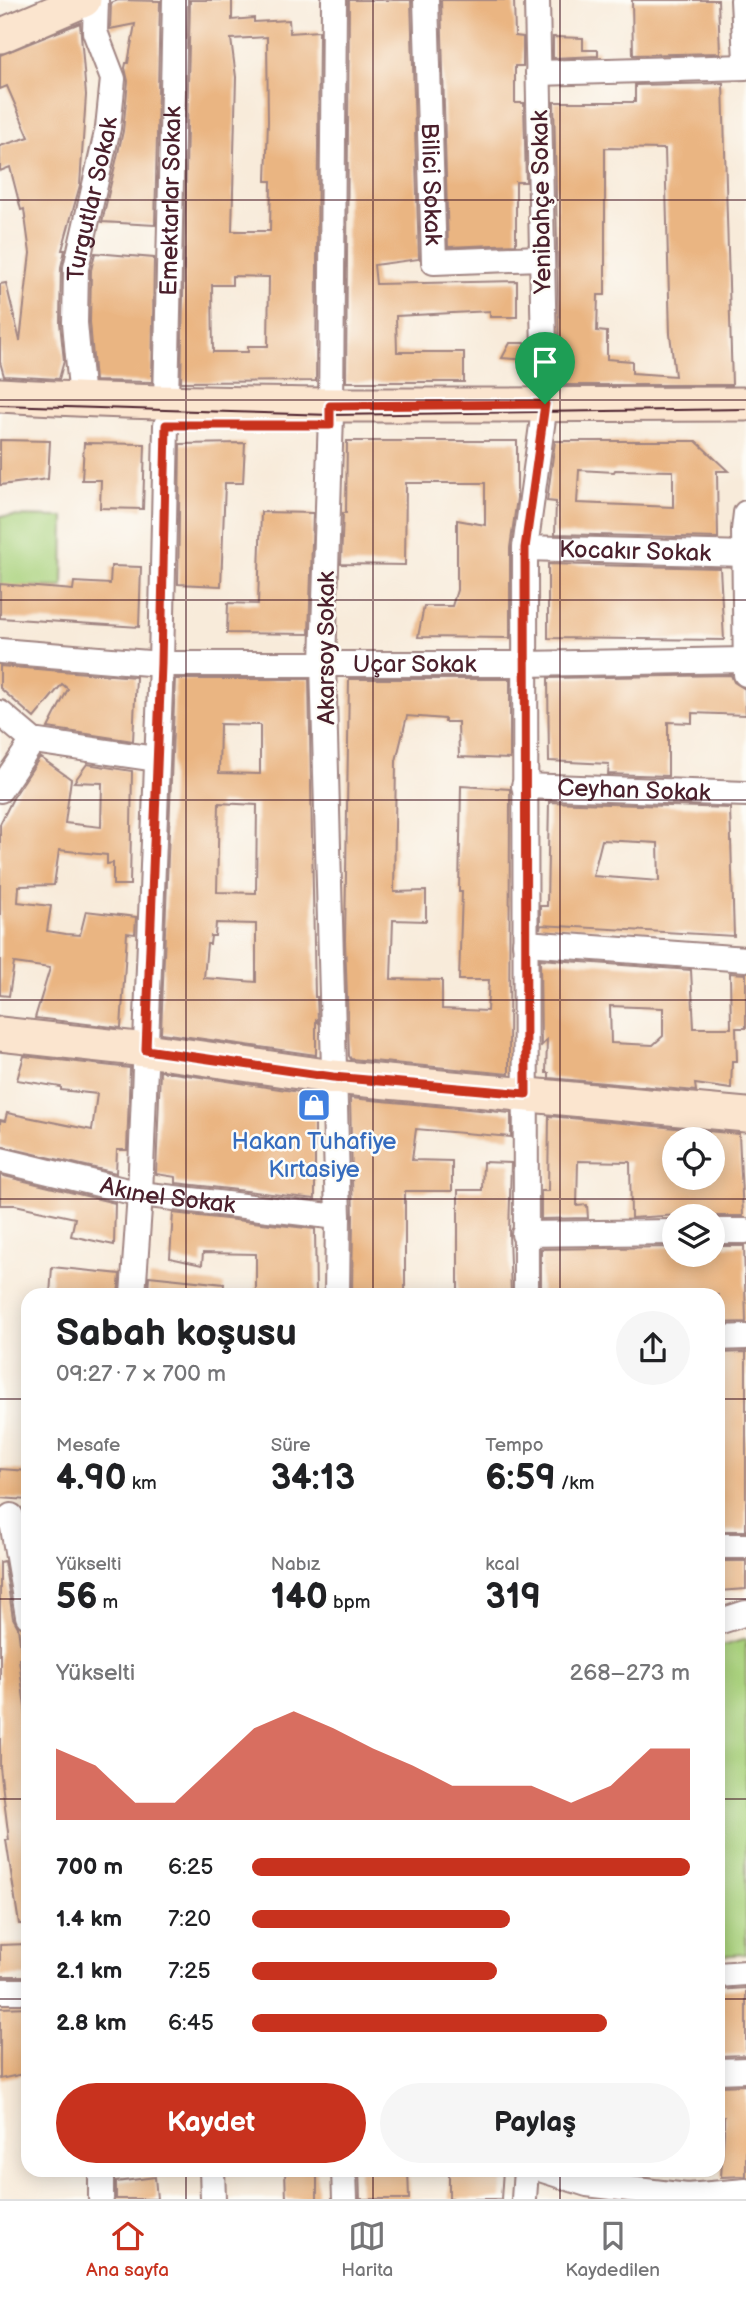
<!DOCTYPE html>
<html lang="tr">
<head>
<meta charset="utf-8">
<style>
  :root { --surface:#fff; --page:#f6f6f6; --text:#202124; --muted:#757577; --line:#e0e0e0; --accent:#c8321e }
  body { margin:0; font-family:"Balsamiq Sans",sans-serif; background:var(--page); color:var(--text); height:100vh; display:flex; flex-direction:column; font-size:26px; white-space:nowrap }
  * { box-sizing:border-box; margin:0 }
  p { font-size:23px; color:var(--muted) }
  .icon { flex:none; width:38px; height:38px; fill:none; stroke:currentColor; stroke-width:2; stroke-linecap:round; stroke-linejoin:round }
  .map { position:relative; flex:1; overflow:hidden }
  .drawer { position:absolute; left:21px; top:1288px; width:704px; height:889px; display:flex; flex-direction:column; background:var(--surface); border-radius:21px; box-shadow:0 4px 18px #0003 }
  .drawer>* { flex:none }
  .fabs { position:absolute; left:662px; top:1127px; display:grid; gap:14px }
  .fabs a { display:grid; place-items:center; width:63px; height:63px; border-radius:50%; background:var(--surface); box-shadow:0 4px 18px #0003; font-size:35px }
  .pin { position:absolute; display:grid; place-items:center; width:60px; height:60px; color:#fff; margin:-72px -30px; border-radius:50% 50% 50% 0; rotate:-45deg; box-shadow:0 0 7px #0007 }
  .pin .icon { rotate:45deg }
  .round { display:grid; place-items:center; flex:none; width:74px; height:74px; border-radius:37px; background:var(--page) }
  .overview { display:flex; align-items:center; justify-content:space-between; height:119px; padding:0 35px }
  h1 { font-size:38px; font-weight:700; line-height:52px }
  .metrics { display:grid; grid-template-columns:repeat(3,1fr); gap:10px; height:119px; padding:7px 35px }
  .metrics div { display:grid; align-content:center }
  .metrics b { font-size:35px; font-weight:700 }
  .metrics small { font-size:19px; font-weight:400 }
  .metrics p { font-size:19px }
  .chart { height:196px; padding:14px 35px }
  .chart p { display:flex; justify-content:space-between }
  .chart svg { width:100%; height:126px; margin-top:7px; fill:var(--accent); opacity:.7 }
  .action { display:flex; gap:14px; margin-top:auto; padding:14px 35px }
  .action a { flex:1; height:80px; border-radius:42px; background:var(--accent); color:#fff; font-size:28px; font-weight:700; line-height:80px; text-align:center }
  .action a+a { background:var(--page); color:var(--text) }
  ul { padding:0 35px; list-style:none; font-size:23px }
  li { display:grid; grid-template-columns:112px 84px 1fr; align-items:center; height:52px }
  li i { height:18px; border-radius:9px; background:var(--accent) }
  .tabs { display:flex; justify-content:space-around; align-items:center; height:98px; border-top:2px solid var(--line); background:var(--surface); font-size:19px; color:var(--muted) }
  .tabs a { display:grid; justify-items:center; gap:4px }
  .tabs .on { color:var(--accent) }
  .map>svg:first-child { display:block }
</style>
</head>
<body>
<div class="map">
<svg width="746" height="2199" viewBox="0 0 746 2199">
  <rect width="100%" height="100%" fill="#fdfcf7"/>
  <filter id="ink" filterUnits="userSpaceOnUse"><feTurbulence type="fractalNoise" baseFrequency=".0143" numOctaves="2"/><feDisplacementMap in="SourceGraphic" scale="14" xChannelSelector="R" yChannelSelector="G"/><feConvolveMatrix kernelMatrix="1 2 1 2 8 2 1 2 1" color-interpolation-filters="sRGB"/></filter>
  <filter id="wash" filterUnits="userSpaceOnUse"><feTurbulence type="fractalNoise" baseFrequency=".00686" numOctaves="4" result="noise"/><feDisplacementMap in="SourceGraphic" scale="28" xChannelSelector="R" yChannelSelector="G"/><feGaussianBlur stdDeviation="1.57" result="paint"/><feColorMatrix in="noise" values="0 0 0 0 0 0 0 0 0 0 0 0 0 0 0 0 0 1.4 0 .05"/><feComposite in="paint" operator="in"/></filter>
  <g filter="url(#wash)">
    <rect width="100%" height="100%" fill="#f8ebda"/>
    <g fill="#a9d17c" stroke="#7a7854" stroke-width="2">
      <path d="M0 516 64 517 63 587 0 586Z"/>
      <path d="M746 1639V1954L718 1956V1647Z"/>
    </g>
    <g id="blocks">
      <g fill="#eab582" fill-rule="evenodd">
        <path d="M118 0 160 1 155 225 102 222 123 131 128 81 125 68 126 63H128L135 24 110 29 111 3Z"/>
        <path d="M190 0H232V20L254 18V22L289 20 290 33 319 31 316 381 181 382ZM267 37 268 121 266 181H271L270 231H232L236 77 231 39ZM232 276 269 277 268 346H248V352H213L212 285H232Z"/>
        <path d="M349 0H411L419 259 374 265 376 284 517 281V317H490V311L396 316 397 352H464V382H346Z"/>
        <path d="M441 0H514L515 36 523 37V66H515V103H524L526 182H516V244L448 247Z"/>
        <path d="M632 0H718L720 53 633 55Z"/>
        <path d="M80 23 86 95 80 185 62 250H65L61 267 60 323 64 361 59 379 4 376 0 362V284L6 283 20 341 30 253 24 209 21 210 10 167 0 171V146L29 137 7 86 0 89V55Z"/>
        <path d="M553 37 583 38V50H598V56L553 58Z"/>
        <path d="M723 83 732 385H560L554 102H635V85ZM605 148 665 149 670 334 675 376 632 373V361L607 359V332L597 331 598 295H605Z"/>
        <path d="M95 253 154 258 152 382 95 381 90 322 91 270Z"/>
        <path d="M510 343H529V360L502 358Z"/>
        <path d="M0 440 50 441 48 479 0 485Z"/>
        <path d="M347 441H517V498L510 548V638L418 637 424 606H452L457 590V520L485 525V483H406L405 565 341 564 343 513H346Z"/>
        <path d="M555 441H696L728 471H717L718 538 555 534 556 502 547 501ZM579 470 614 472 615 470 673 471V507L577 503Z"/>
        <path d="M84 443 145 444 143 509 100 508 101 480H82Z"/>
        <path d="M245 443 243 483H225L221 586 178 584 180 444Z"/>
        <path d="M261 512 313 513 309 634 227 633 228 603 258 604Z"/>
        <path d="M548 564 720 568 724 640 548 638Z"/>
        <path d="M111 566 141 567 139 627 0 618V584L73 590 74 582 110 584Z"/>
        <path d="M0 666 136 677 133 741 48 728 68 689 62 684 34 718 0 688Z"/>
        <path d="M731 675 734 682 745 689 746 715 692 713V723L668 722V776L608 774 609 764 549 761 548 678Z"/>
        <path d="M175 679H309L315 997H317L318 1022 316 1020V1055L161 1033ZM220 724 260 725V774L219 773ZM219 803 257 805 256 893 217 892ZM216 923 256 924V982L204 978 207 944H210L211 936H215Z"/>
        <path d="M349 679H510V759L459 757 458 722H445V719L407 716 396 761 394 892 426 891V921L393 920 391 979 442 980V1009L487 1011 489 980H459L462 892H459L461 786 510 789 509 1074 351 1059 349 1056 345 940Z"/>
        <path d="M40 757 71 779 65 823 101 827 102 783 74 782 87 764 132 771 130 885H113V863L107 864V855L59 850 54 885 19 886 18 902 51 906 47 931 66 934 80 935 86 911 136 917 135 934 127 933 121 1028 35 1018 50 968 14 963 9 996 0 995V824L13 798Z"/>
        <path d="M549 802 730 808 734 936 541 925 540 929V906H547ZM602 840 658 843 659 881 593 876Z"/>
        <path d="M540 959 691 970 694 1028H731L730 973 746 974V1028H736L737 1061H732L731 1089 695 1084 696 1091 549 1078V1073H546L547 1040 541 1046ZM610 1006 663 1008V1036L653 1045 611 1043Z"/>
        <path d="M24 1056 130 1068 127 1150H117L116 1173 0 1146V1120L5 1121 7 1113 92 1130 97 1094 61 1090V1087L17 1080Z"/>
        <path d="M160 1071 320 1095V1103H315V1199L176 1183V1177L156 1174Z"/>
        <path d="M350 1098 511 1113V1137L416 1129 412 1160 452 1161V1191H405V1295H352L353 1217Z"/>
        <path d="M549 1116 739 1134 743 1216H712V1213L631 1218 630 1162 578 1161 577 1206 587 1205 588 1218 541 1219V1191H548ZM674 1139H712V1178H674Z"/>
        <path d="M483 1162 511 1163 509 1234 511 1295H458V1190H482Z"/>
        <path d="M0 1175 115 1203 114 1245 71 1236 75 1218 15 1205H0Z"/>
        <path d="M173 1213 315 1229 316 1295H256V1254L203 1253 202 1265 170 1258Z"/>
        <path d="M712 1246H744L746 1322 718 1323V1295H541V1249L674 1247V1255H712Z"/>
        <path d="M52 1267 120 1274 118 1295H50Z"/>
        <path d="M149 1276 224 1284 223 1295H148Z"/>
        <path d="M746 1352V1531H718V1353Z"/>
        <path d="M0 1469 28 1471V1500L0 1498Z"/>
        <path d="M4 1561 13 1618 18 1627 22 1659H19L28 1732V1924H19L6 1840H9L0 1767V1562Z"/>
        <path d="M718 1561H746V1589L718 1591Z"/>
        <path d="M28 1944V1976H0V1945Z"/>
        <path d="M746 1988V2055L718 2056V1990Z"/>
        <path d="M28 2007V2073L0 2079V2008Z"/>
        <path d="M746 2085V2176L721 2177 724 2133V2117H718V2086Z"/>
        <path d="M285 2170H317V2199H286Z"/>
        <path d="M359 2170H408L409 2199H360Z"/>
        <path d="M449 2170H503L501 2199H449Z"/>
        <path d="M155 2177 157 2199H116V2182Z"/>
      </g>
    </g>
  </g>
  <g filter="url(#ink)">
    <use href="#blocks" fill-opacity="0" stroke="#a18582" stroke-width="2"/>
    <g fill="none" stroke-linecap="round" stroke-linejoin="round">
      <defs>
        <g id="minor">
          <path d="M334 0 331 415 323 662 338 1217 337 1295"/>
          <path id="s1" d="M426 0 434 262 541 258"/>
          <path d="M743 0 746 60"/>
          <path d="M538 73 746 67"/>
          <path id="s2" d="M82 400 75 323 76 268 108 128 113 79 95 32 96 0"/>
          <path id="s3" d="M166 402 175 0"/>
          <path id="s4" d="M525 548 746 554"/>
          <path id="s5" d="M0 651 161 664H523L746 660"/>
          <path d="M746 674 744 530 746 513"/>
          <path d="M0 713 33 741 156 759"/>
          <path id="s6" d="M524 786 746 794"/>
          <path d="M0 790 33 741"/>
          <path d="M525 943 746 959"/>
          <path id="s7" d="M0 1160 140 1194 338 1217"/>
          <path d="M712 1231H746"/>
          <path d="M524 1234 674 1232"/>
          <path d="M133 1295 140 1194 161 664 166 425"/>
          <path d="M526 1295 525 548 545 404 537 0"/>
          <path d="M718 1338 746 1337"/>
          <path d="M11 1516 28 1616"/>
          <path d="M718 1546H746"/>
          <path d="M718 1622 746 1613"/>
          <path d="M718 1975 746 1973"/>
          <path d="M0 1991H28"/>
          <path d="M718 2071 746 2070"/>
          <path d="M212 2170 213 2199"/>
          <path d="M344 2170 345 2199"/>
          <path d="M543 2170 587 2184 687 2196 746 2191"/>
          <path d="M101 2199V2170"/>
          <path d="M524 2199 526 2170"/>
        </g>
        <g id="secondary">
          <path d="M0 36 84 0"/>
          <path d="M0 395C248 410 497 404 746 404"/>
          <path d="M0 1034 146 1050 333 1077 746 1115"/>
        </g>
      </defs>
      <use href="#minor" stroke="#a18582" stroke-width="28"/>
      <use href="#secondary" stroke="#a18582" stroke-width="37"/>
      <use href="#minor" stroke="#fff" stroke-width="24"/>
      <use href="#secondary" stroke="#fbe5cf" stroke-width="33"/>
      <path stroke="#4a1f2b" stroke-width="2" d="M0 405 331 415 746 409"/>
    </g>
  </g>
  <g fill="none" stroke-linecap="round" stroke-linejoin="round" filter="url(#ink)">
    <defs>
      <path id="route" d="M545 404 525 548 526 1094 333 1077 146 1050 161 664 166 425H330V406Z"/>
    </defs>
    <use href="#route" stroke="#fff" stroke-width="14"/>
    <use href="#route" stroke="#c8321e" stroke-width="9"/>
  </g>
  <path fill="none" stroke="#4a1f2b" stroke-width="2" stroke-opacity="0.55" d="M186 0V1295M373 0V1295M560 0V1295M0 200H746M0 400H746M0 600H746M0 800H746M0 1000H746M0 1199H746M0 1399H28M718 1399H746M0 1599H28M718 1599H746M0 1799H28M718 1799H746M0 1999H28M718 1999H746M186 2170V2199M373 2170V2199M560 2170V2199"/>
  <defs>
    <symbol id="shop-square" viewBox="-11 -11 22 22"><rect x="-9" y="-9" width="18" height="18" rx="4" fill="#3f7fe0" stroke="#fdfcf7"/><path d="M-5-2.5h2.3a2.7 3.5 0 0 1 5.4 0H5L5.5 6h-11ZM-1.5-2.5h3a1.5 2.3 0 0 0-3 0Z" fill="#fff"/></symbol>
  </defs>
  <g fill-rule="evenodd">
    <use href="#shop-square" x="295" y="1086" width="38" height="38"/>
  </g>
  <g text-anchor="middle" stroke-width="5" stroke-linejoin="round" paint-order="stroke">
    <g font-size="24" fill="#4a1f2b" stroke="#fdfcf7">
      <text dy="8" stroke="none"><textPath href="#s1" startOffset="184">Bilici Sokak</textPath></text>
      <text dy="8" stroke="none"><textPath href="#s2" startOffset="203">Turgutlar Sokak</textPath></text>
      <text dy="8" stroke="none"><textPath href="#s3" startOffset="201">Emektarlar Sokak</textPath></text>
      <text transform="translate(541 202) rotate(-91)" y="8">Yenibahçe Sokak</text>
      <text dy="8" stroke="none"><textPath href="#s4" startOffset="110">Kocakır Sokak</textPath></text>
      <text transform="translate(326 648) rotate(-90)" y="8">Akarsoy Sokak</text>
      <text dy="8" stroke="none"><textPath href="#s5" startOffset="415">Uçar Sokak</textPath></text>
      <text dy="8" stroke="none"><textPath href="#s6" startOffset="110">Ceyhan Sokak</textPath></text>
      <text dy="8" stroke="none"><textPath href="#s7" startOffset="172">Akınel Sokak</textPath></text>
    </g>
    <g font-size="24" fill="#366cbe" stroke="#fdfcf7">
      <text x="314" y="1149">Hakan Tuhafiye<tspan x="314" dy="28">Kırtasiye</tspan></text>
    </g>
  </g>
</svg>
<div class="fabs">
<a><svg class="icon" aria-label="locate" viewBox="0 0 24 24"><circle cx="12" cy="12" r="6"/><path d="M12 2v4M12 18v4M2 12h4M18 12h4"/></svg></a>
<a><svg class="icon" aria-label="layers" viewBox="0 0 24 24"><path d="M12 4l9 5-9 5-9-5zM3 14l9 5 9-5"/></svg></a>
</div>
<div class="pin" style="left:545px;top:404px;background:#1e9e55"><svg class="icon" aria-label="arrive" viewBox="0 0 24 24"><path d="M6 21V4h12l-3 4 3 4H6"/></svg></div>
<section class="drawer">
<div class="overview"><div><h1>Sabah koşusu</h1><p>09:27 · 7 × 700 m</p></div><a class="round"><svg class="icon" aria-label="share" viewBox="0 0 24 24"><path d="M12 15V3M7 8l5-5 5 5M5 13v7h14v-7"/></svg></a></div>
<div class="metrics">
<div><p>Mesafe</p><b>4.90<small> km</small></b></div>
<div><p>Süre</p><b>34:13</b></div>
<div><p>Tempo</p><b>6:59<small> /km</small></b></div>
</div>
<div class="metrics">
<div><p>Yükselti</p><b>56<small> m</small></b></div>
<div><p>Nabız</p><b>140<small> bpm</small></b></div>
<div><p>kcal</p><b>319</b></div>
</div>
<div class="chart"><p><span>Yükselti</span>268–273 m</p>
<svg viewBox="0 0 160 44" preserveAspectRatio="none"><path d="M0 44V19L10 25L20 38L30 38L40 25L50 12L60 6L70 12L80 19L90 25L100 32L110 32L120 32L130 38L140 32L150 19L160 19V44z"/></svg>
</div>
<ul>
<li><b>700 m</b>6:25<i style="width:100%"></i></li>
<li><b>1.4 km</b>7:20<i style="width:59%"></i></li>
<li><b>2.1 km</b>7:25<i style="width:56%"></i></li>
<li><b>2.8 km</b>6:45<i style="width:81%"></i></li>
</ul>
<div class="action"><a>Kaydet</a><a>Paylaş</a></div>
</section>
</div>
<nav class="tabs">
<a class="on"><svg class="icon" aria-label="home" viewBox="0 0 24 24"><path d="M3 11l9-7 9 7M6 9v11h12V9"/></svg>Ana sayfa</a>
<a><svg class="icon" aria-label="map" viewBox="0 0 24 24"><path d="M3 6l6-2 6 2 6-2v14l-6 2-6-2-6 2zM9 4v14M15 6v14"/></svg>Harita</a>
<a><svg class="icon" aria-label="saved" viewBox="0 0 24 24"><path d="M7 4h10v16l-5-4-5 4z"/></svg>Kaydedilen</a>
</nav>
</body>
</html>
